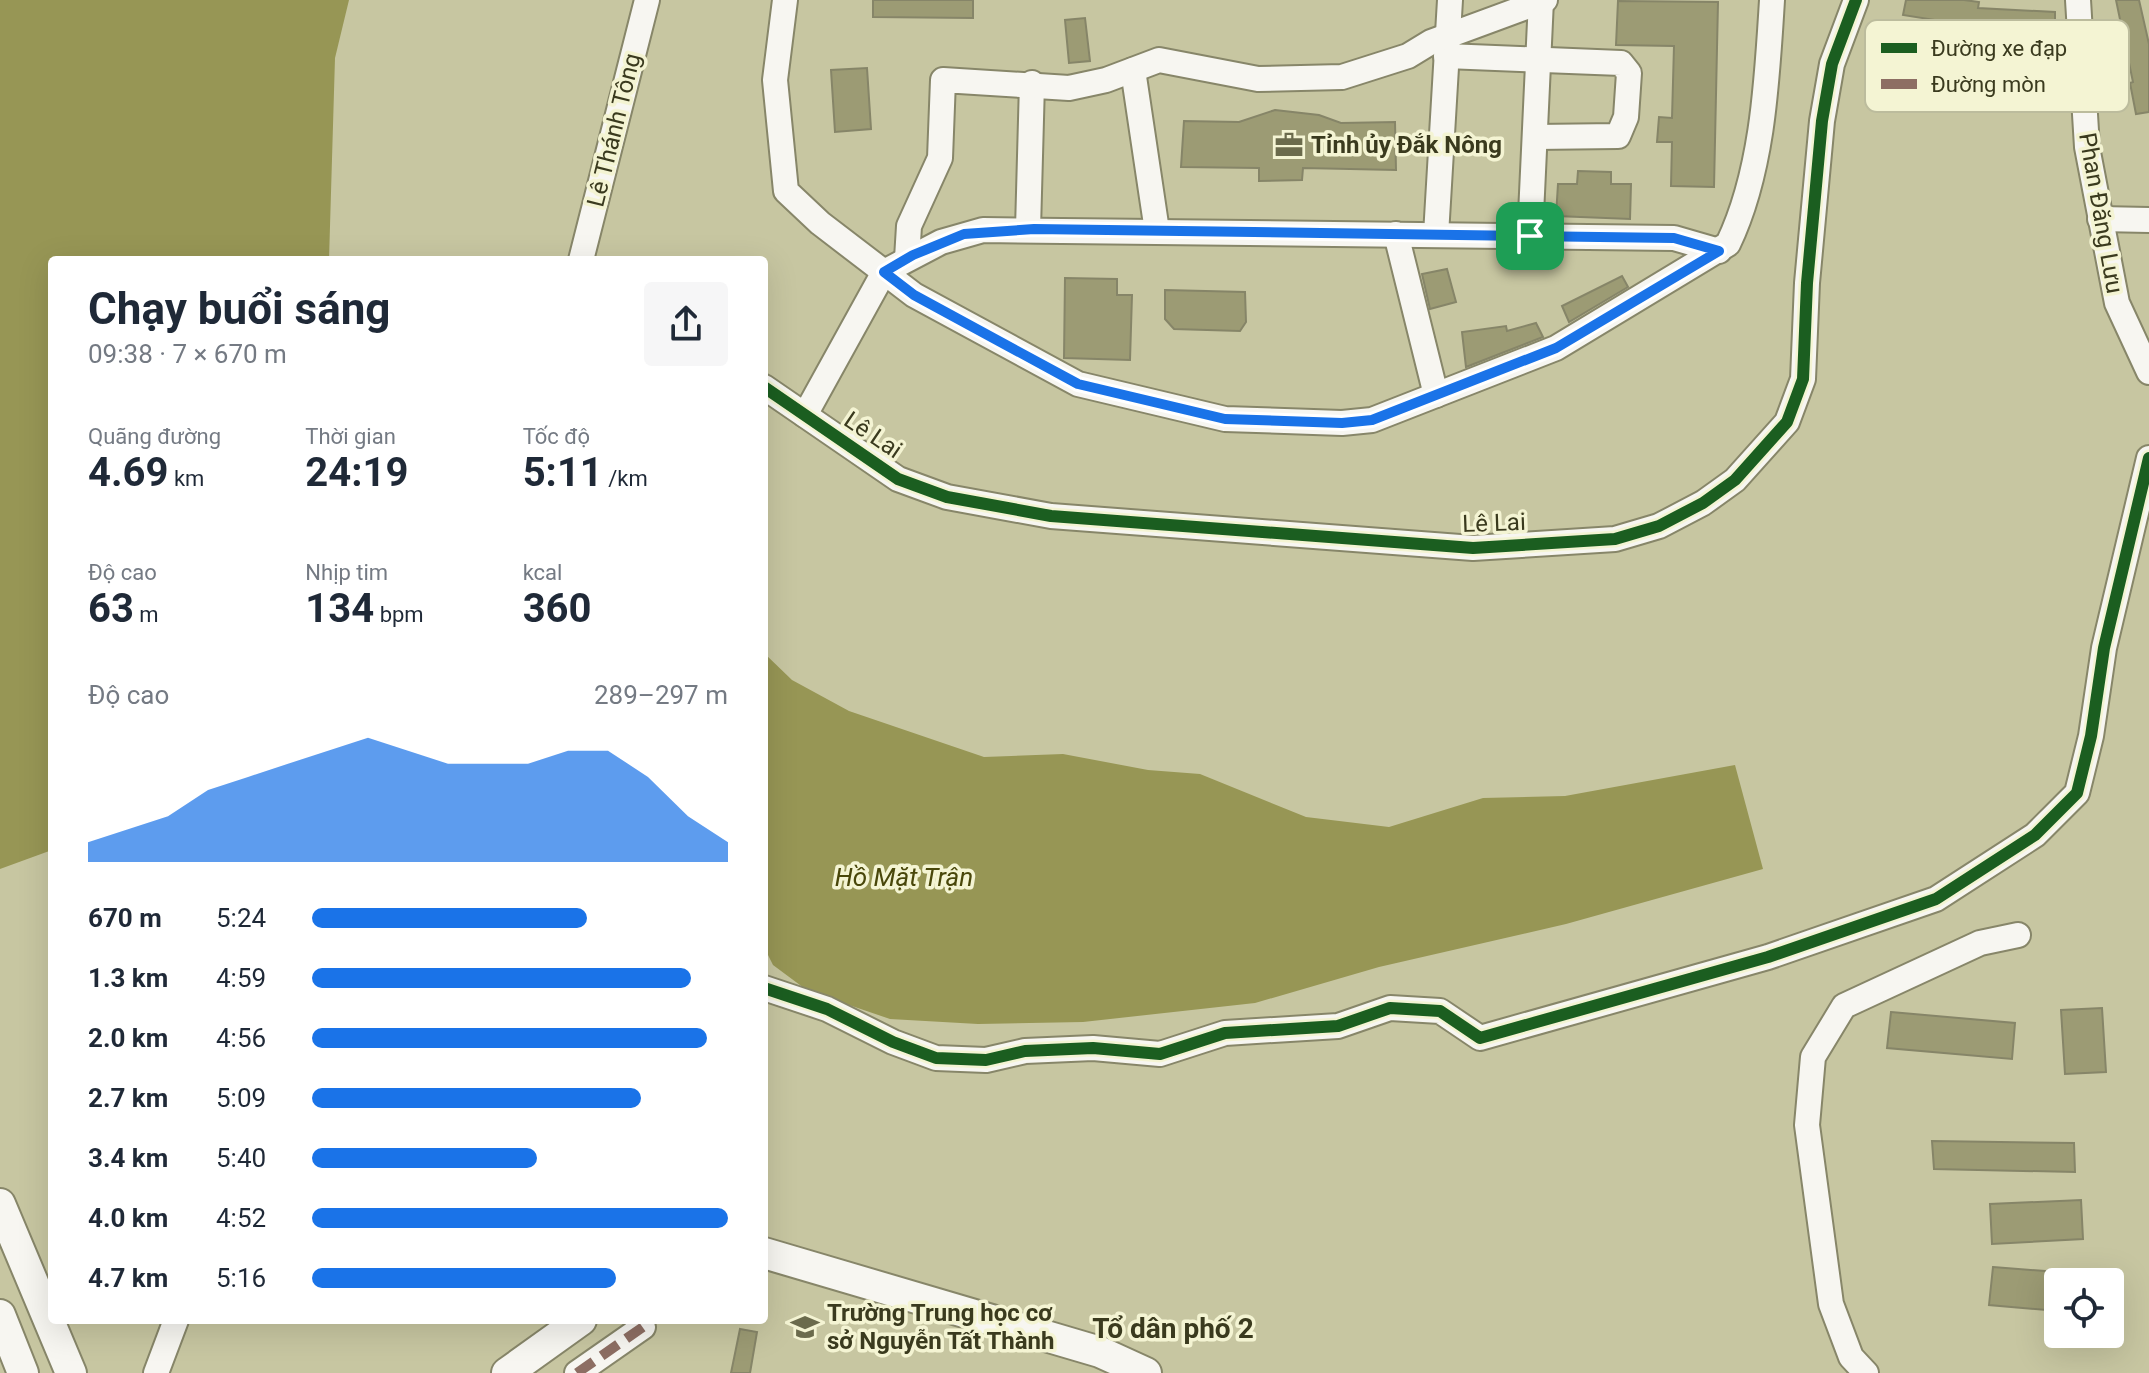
<!DOCTYPE html>
<html lang="vi">
<head>
<meta charset="utf-8">
<style>
  :root { --surface:#fff; --page:#f6f6f7; --text:#1f2937; --muted:#747a83; --accent:#1a73e8 }
  body { margin:0; font-family:Roboto,sans-serif; background:var(--page); color:var(--text); height:100vh; display:flex; flex-direction:column; font-size:30px; white-space:nowrap }
  * { box-sizing:border-box; margin:0 }
  p { font-size:26px; color:var(--muted) }
  .icon { flex:none; width:44px; height:44px; fill:none; stroke:currentColor; stroke-width:2; stroke-linecap:round; stroke-linejoin:round }
  .map { position:relative; flex:1; overflow:hidden }
  .drawer { position:absolute; left:48px; top:256px; width:720px; height:1068px; display:flex; flex-direction:column; background:var(--surface); border-radius:8px; box-shadow:0 8px 32px #0002 }
  .drawer>* { flex:none }
  .fabs { position:absolute; left:2044px; top:1268px; display:grid; gap:16px }
  .fabs a { display:grid; place-items:center; width:80px; height:80px; border-radius:8px; background:var(--surface); box-shadow:0 8px 32px #0002; font-size:40px }
  .pin { position:absolute; display:grid; place-items:center; width:68px; height:68px; color:#fff; margin:-34px; border-radius:16px; box-shadow:0 4px 12px #0006 }
  .round { display:grid; place-items:center; flex:none; width:84px; height:84px; border-radius:8px; background:var(--page) }
  .head { display:flex; align-items:center; justify-content:space-between; height:136px; padding:0 40px }
  h1 { font-size:44px; font-weight:700; line-height:60px }
  .figures { display:grid; grid-template-columns:repeat(3,1fr); gap:12px; height:136px; padding:8px 40px }
  .figures div { display:grid; align-content:center }
  .figures b { font-size:40px; font-weight:700 }
  .figures small { font-size:22px; font-weight:400 }
  .figures p { font-size:22px }
  .chart { height:224px; padding:16px 40px }
  .chart p { display:flex; justify-content:space-between }
  .chart svg { width:100%; height:144px; margin-top:8px; fill:var(--accent); opacity:.7 }
  ul { padding:0 40px; list-style:none; font-size:26px }
  li { display:grid; grid-template-columns:128px 96px 1fr; align-items:center; height:60px }
  li i { height:20px; border-radius:10px; background:var(--accent) }
  .map>svg:first-child { display:block }
</style>
</head>
<body>
<div class="map">
<svg width="2149" height="1373" viewBox="0 0 2149 1373">
  <rect width="100%" height="100%" fill="#c7c6a1"/>
  <g fill="#979655">
    <path d="M0 0H349L335 58 329 260H52V850L0 869Z"/>
    <path d="M764 653 792 680 849 711 984 757 1063 754 1148 770 1200 774 1306 817 1389 827 1483 798 1565 796 1735 765 1763 869 1566 924 1379 967 1255 1003 1083 1022 978 1024 890 1019 808 991 773 965 764 947Z"/>
  </g>
  <g fill="#9c9b74" stroke="#868568" stroke-width="2">
    <path d="M873 0H973V18L873 17Z"/>
    <path d="M1906 0H1964L1979 2 1978 8 2055 12V33L1985 28 1903 15Z"/>
    <path d="M2116 0H2139L2149 44V112L2136 114 2130 83 2133 82Z"/>
    <path d="M1618 1 1718 2 1714 187 1671 186 1672 142H1657L1659 117 1672 118 1674 46 1616 45Z"/>
    <path d="M1085 18 1090 61 1069 63 1065 20Z"/>
    <path d="M867 68 871 129 835 132 831 70Z"/>
    <path d="M1275 110 1319 115 1341 123 1395 122 1396 170 1303 168 1302 180 1259 181V168L1181 167 1184 121 1239 122Z"/>
    <path d="M1578 171 1611 172V184H1631L1630 219 1556 216 1558 184H1577Z"/>
    <path d="M1447 269 1456 302 1430 309 1422 274Z"/>
    <path d="M1622 276 1628 287 1569 322 1562 306Z"/>
    <path d="M1065 278 1117 279V295H1132L1130 360 1064 358Z"/>
    <path d="M1165 290 1245 292 1246 322 1240 331 1174 329 1165 319Z"/>
    <path d="M1536 323 1543 337 1466 367 1462 332 1506 326 1507 331Z"/>
    <path d="M2102 1008 2106 1072 2065 1074 2061 1010Z"/>
    <path d="M1891 1012 2015 1023 2012 1059 1887 1048Z"/>
    <path d="M1932 1141 2074 1143 2075 1172 1934 1169Z"/>
    <path d="M2081 1200 2083 1239 1992 1244 1990 1204Z"/>
    <path d="M1993 1267 2058 1272V1311L1989 1305Z"/>
    <path d="M740 1329 757 1332 750 1373H731Z"/>
  </g>
  <g fill="none" stroke-linecap="round" stroke-linejoin="round">
    <defs>
      <g id="minor">
        <path d="M785 0 775 80 786 191 820 223 914 295 1078 384 1225 419 1342 423 1372 420 1556 348 1728 244C1763 171 1767 80 1772 0"/>
        <path d="M2078 0 2087 147 2117 303 2149 372"/>
        <path d="M1446 56 1621 63 1629 73 1626 117 1618 136 1535 137"/>
        <path d="M1133 70 1157 231"/>
        <path d="M2100 219 2149 220"/>
        <path d="M1028 229 1032 83"/>
        <path d="M1396 234 1436 395"/>
        <path d="M1436 235 1450 0"/>
        <path d="M1530 236 1541 0"/>
        <path d="M907 259 909 226 940 158 943 80 1069 88 1106 80 1159 60 1258 79 1342 77 1408 56 1431 42 1545 0"/>
        <path d="M581 260 647 0"/>
        <path d="M764 387 898 479 947 497 1051 516 1473 548 1615 539 1659 526 1703 503 1735 480 1787 422 1803 379 1807 283 1822 121 1832 64 1856 0"/>
        <path d="M805 415 884 272 941 242 983 230 1674 238 1719 251"/>
        <path d="M764 988 827 1009 893 1042 936 1058 986 1060 1025 1051 1093 1048 1160 1054 1225 1033 1338 1026 1390 1008 1440 1011 1480 1038 1768 957 1936 899 2035 835 2077 793 2091 736 2104 648 2149 458"/>
        <path d="M156 1373 176 1320"/>
        <path d="M577 1373 643 1327 637 1320"/>
        <path d="M1866 1373 1851 1357 1831 1304 1807 1125 1813 1057 1844 1006 1980 943 2018 935"/>
      </g>
      <g id="major">
        <path d="M0 1204 71 1373"/>
        <path d="M764 1253 1100 1352 1146 1373"/>
        <path d="M0 1315 23 1373"/>
        <path d="M507 1373 581 1320"/>
      </g>
    </defs>
    <use href="#minor" stroke="#878669" stroke-width="28"/>
    <use href="#major" stroke="#878669" stroke-width="34"/>
    <use href="#minor" stroke="#f7f6f1" stroke-width="24"/>
    <use href="#major" stroke="#f7f6f1" stroke-width="30"/>
    <path stroke="#8d6e63" stroke-width="10" stroke-dasharray="20 10" stroke-linecap="butt" d="M577 1373 643 1327 637 1320"/>
    <defs>
      <g id="cycleway">
        <path d="M764 387 898 479 947 497 1051 516 1473 548 1615 539 1659 526 1703 503 1735 480 1787 422 1803 379 1807 283 1822 121 1832 64 1856 0"/>
        <path d="M764 988 827 1009 893 1042 936 1058 986 1060 1025 1051 1093 1048 1160 1054 1225 1033 1338 1026 1390 1008 1440 1011 1480 1038 1768 957 1936 899 2035 835 2077 793 2091 736 2104 648 2149 458"/>
      </g>
    </defs>
    <use href="#cycleway" stroke="#f4f4d3" stroke-width="17"/>
    <use href="#cycleway" stroke="#1b5e20" stroke-width="12"/>
  </g>
  <g fill="none" stroke-linecap="round" stroke-linejoin="round">
    <defs>
      <path id="route" d="M1034 229 1674 238 1719 251 1556 348 1372 420 1342 423 1225 419 1078 384 914 295 884 272 913 255 964 234Z"/>
    </defs>
    <use href="#route" stroke="#fff" stroke-width="16"/>
    <use href="#route" stroke="#1a73e8" stroke-width="10"/>
  </g>
  <defs>
    <symbol id="office-bare" viewBox="-9 -9 18 18"><path d="M-6-3h4V-5.5h4V-3h4V5H-6ZM-1-4.5V-3h2v-1.5ZM-6 0V1H6V0Z" fill="#6b6b4c" stroke="#f4f4d3" stroke-width="2.5" paint-order="stroke"/></symbol>
    <symbol id="school-bare" viewBox="-9 -9 18 18"><path d="M0-5L7-2L0 1L-7-2ZM-4 1L0 2.5L4 1V4Q0 6-4 4Z" fill="#6b6b4c" stroke="#f4f4d3" stroke-width="2.5" paint-order="stroke"/></symbol>
  </defs>
  <g fill-rule="evenodd">
    <use href="#office-bare" x="1269" y="125" width="40" height="40"/>
    <use href="#school-bare" x="785" y="1307" width="40" height="40"/>
  </g>
  <g text-anchor="middle" stroke-width="7" stroke-linejoin="round" paint-order="stroke">
    <g font-size="24" fill="#3a3a1e" stroke="#f4f4d3">
      <text transform="translate(614 130) rotate(-76)" y="8">Lê Thánh Tông</text>
      <text transform="translate(2101 213) rotate(80)" y="8">Phan Đăng Lưu</text>
      <text transform="translate(873 435) rotate(34)" y="8">Lê Lai</text>
      <text transform="translate(1494 523) rotate(-2)" y="8">Lê Lai</text>
    </g>
    <g font-size="24" font-weight="bold" fill="#3a3a1e" stroke="#f4f4d3" text-anchor="start">
      <text x="1311" y="153">Tỉnh ủy Đắk Nông</text>
      <text x="827" y="1321">Trường Trung học cơ<tspan x="827" dy="28">sở Nguyễn Tất Thành</tspan></text>
    </g>
    <g font-size="26" font-style="italic" fill="#49470a" stroke="#f4f4d3">
      <text x="904" y="886">Hồ Mặt Trận</text>
    </g>
    <g font-size="28" font-weight="bold" fill="#3a3a1e" stroke="#f4f4d3">
      <text x="1173" y="1338">Tổ dân phố 2</text>
    </g>
  </g>
  <rect x="1865" y="20" width="264" height="92" rx="12" fill="#f4f4d3" stroke="#bcbc9d" stroke-width="2"/>
  <rect x="1881" y="43" width="36" height="10" fill="#1b5e20"/>
  <rect x="1881" y="79" width="36" height="10" fill="#8d6e63"/>
  <g font-size="22" fill="#3a3a1e">
    <text x="1931" y="56">Đường xe đạp</text>
    <text x="1931" y="92">Đường mòn</text>
  </g>
</svg>
<div class="fabs">
<a><svg class="icon" aria-label="locate" viewBox="0 0 24 24"><circle cx="12" cy="12" r="6"/><path d="M12 2v4M12 18v4M2 12h4M18 12h4"/></svg></a>
</div>
<div class="pin" style="left:1530px;top:236px;background:#1e9e55"><svg class="icon" aria-label="arrive" viewBox="0 0 24 24"><path d="M6 21V4h12l-3 4 3 4H6"/></svg></div>
<section class="drawer">
<div class="head"><div><h1>Chạy buổi sáng</h1><p>09:38 · 7 × 670 m</p></div><a class="round"><svg class="icon" aria-label="share" viewBox="0 0 24 24"><path d="M12 15V3M7 8l5-5 5 5M5 13v7h14v-7"/></svg></a></div>
<div class="figures">
<div><p>Quãng đường</p><b>4.69<small> km</small></b></div>
<div><p>Thời gian</p><b>24:19</b></div>
<div><p>Tốc độ</p><b>5:11<small> /km</small></b></div>
</div>
<div class="figures">
<div><p>Độ cao</p><b>63<small> m</small></b></div>
<div><p>Nhịp tim</p><b>134<small> bpm</small></b></div>
<div><p>kcal</p><b>360</b></div>
</div>
<div class="chart"><p><span>Độ cao</span>289–297 m</p>
<svg viewBox="0 0 160 44" preserveAspectRatio="none"><path d="M0 44V38L10 34L20 30L30 22L40 18L50 14L60 10L70 6L80 10L90 14L100 14L110 14L120 10L130 10L140 18L150 30L160 38V44z"/></svg>
</div>
<ul>
<li><b>670 m</b>5:24<i style="width:66%"></i></li>
<li><b>1.3 km</b>4:59<i style="width:91%"></i></li>
<li><b>2.0 km</b>4:56<i style="width:95%"></i></li>
<li><b>2.7 km</b>5:09<i style="width:79%"></i></li>
<li><b>3.4 km</b>5:40<i style="width:54%"></i></li>
<li><b>4.0 km</b>4:52<i style="width:100%"></i></li>
<li><b>4.7 km</b>5:16<i style="width:73%"></i></li>
</ul>
</section>
</div>
</body>
</html>
